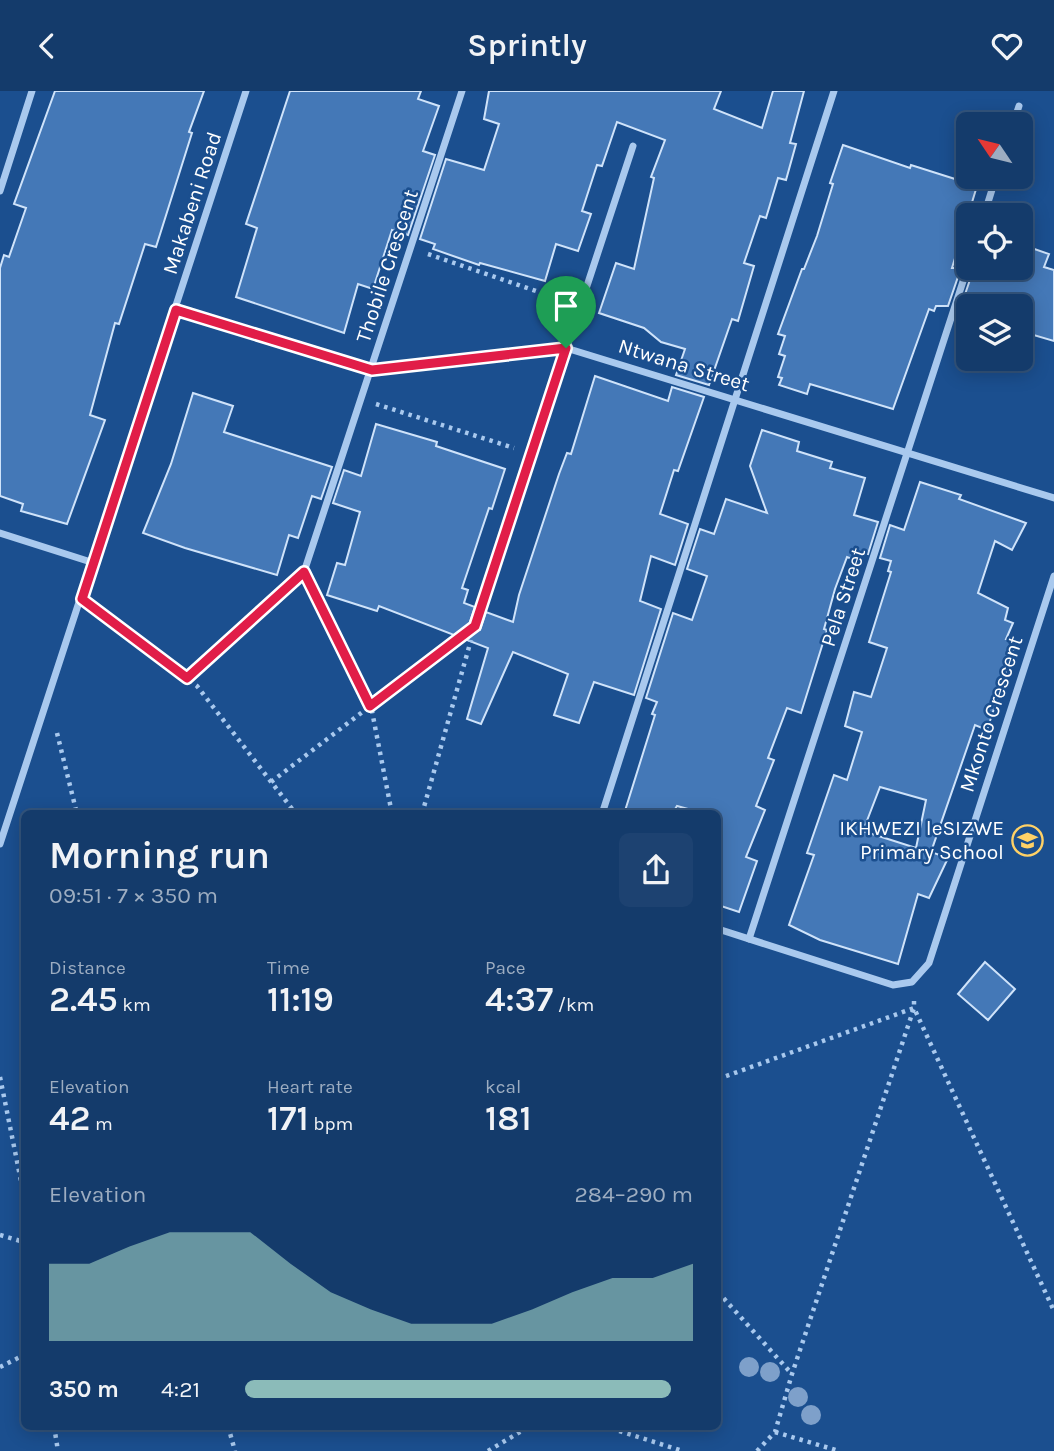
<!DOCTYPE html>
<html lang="en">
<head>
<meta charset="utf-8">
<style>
  :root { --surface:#143b6b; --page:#1d4271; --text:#f1f3f6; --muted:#9dadc1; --line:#33557e; --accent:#8bbbb9 }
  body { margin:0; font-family:Karla,sans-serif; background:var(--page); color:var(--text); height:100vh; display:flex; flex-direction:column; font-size:26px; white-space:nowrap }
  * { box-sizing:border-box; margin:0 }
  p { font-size:23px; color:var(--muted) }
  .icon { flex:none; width:38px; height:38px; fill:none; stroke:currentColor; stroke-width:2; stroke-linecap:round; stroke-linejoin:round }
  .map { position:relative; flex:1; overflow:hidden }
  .details { position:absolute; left:21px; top:719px; width:700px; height:620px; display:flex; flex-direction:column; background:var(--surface); border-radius:10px; box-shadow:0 4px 18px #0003,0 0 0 2px var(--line) }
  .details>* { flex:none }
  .needle { width:46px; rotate:305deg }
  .controls { position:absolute; left:956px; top:21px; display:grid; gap:14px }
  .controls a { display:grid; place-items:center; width:77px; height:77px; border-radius:10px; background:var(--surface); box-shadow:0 4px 18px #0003,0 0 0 2px var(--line); font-size:35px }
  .pin { position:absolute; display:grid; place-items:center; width:60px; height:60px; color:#fff; margin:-72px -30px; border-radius:50% 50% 50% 0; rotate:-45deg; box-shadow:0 0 7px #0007 }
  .pin .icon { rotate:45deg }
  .round { display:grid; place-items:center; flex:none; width:74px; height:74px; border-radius:10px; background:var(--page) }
  .summary { display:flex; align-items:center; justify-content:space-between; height:119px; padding:0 28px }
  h1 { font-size:38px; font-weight:600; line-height:52px }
  .metrics { display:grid; grid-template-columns:repeat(3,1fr); gap:10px; height:119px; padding:7px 28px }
  .metrics div { display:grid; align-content:center }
  .metrics b { font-size:35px; font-weight:600 }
  .metrics small { font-size:19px; font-weight:400 }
  .metrics p { font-size:19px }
  .chart { height:196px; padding:14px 28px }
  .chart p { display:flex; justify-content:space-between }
  .chart svg { width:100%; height:126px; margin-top:7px; fill:var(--accent); opacity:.7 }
  ul { padding:0 28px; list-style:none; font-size:23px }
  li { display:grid; grid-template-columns:112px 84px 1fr; align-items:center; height:52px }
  li i { height:18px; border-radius:9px; background:var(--accent) }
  header { display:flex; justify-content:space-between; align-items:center; height:91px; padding:0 28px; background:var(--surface); font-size:32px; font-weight:600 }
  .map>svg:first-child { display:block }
</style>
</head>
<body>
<header><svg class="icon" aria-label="back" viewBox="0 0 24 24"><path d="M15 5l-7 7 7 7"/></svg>Sprintly<svg class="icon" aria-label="heart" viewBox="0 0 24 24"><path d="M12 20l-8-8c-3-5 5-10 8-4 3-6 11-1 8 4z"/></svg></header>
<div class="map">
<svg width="1054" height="1360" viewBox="0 0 1054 1360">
  <rect width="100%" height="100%" fill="#1b4f8f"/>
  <g fill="#4478b7" stroke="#cfe3fa" stroke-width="2" fill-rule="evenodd">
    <path d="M55 0H204L189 41 192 42 156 156 145 153 119 233 115 232 90 324 105 329 67 433 21 420 23 413 0 405V177L4 164 9 166 26 117 14 113Z"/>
    <path d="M290 0H421L418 8 439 15 423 60 435 64 408 144 392 139 373 198 358 193 344 242 236 206 257 137 246 133Z"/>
    <path d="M489 0H721L714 18 762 37 773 0H804L790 52 796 53 786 89 778 87 766 127 760 125 744 172 754 175 738 230 732 228 709 294 676 284 685 258 661 251 644 237 599 222 616 172 634 178 654 87 651 86 665 49 617 31 602 75 597 74 582 120 591 123 578 160 556 153 545 190 480 172 479 174 433 158 435 153 420 148 446 68 484 79 499 33 484 28Z"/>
    <path d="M843 54 910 77 911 74 977 95 952 177H961L948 215H936L934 220 929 218 893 318 810 293 807 303 779 294 782 287 778 286 785 265 779 263 785 245 778 243 802 178H804L817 145 833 93 830 92Z"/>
    <path d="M1020 153 1049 163 1044 176 1054 179V250L1020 240V215H961L974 177H1020Z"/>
    <path d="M595 285 668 310 672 296 704 306 678 380 674 379 660 423 688 433 675 474 651 465 640 510 661 518 634 604 594 591 579 632 554 624 568 583 513 561 481 633 467 628 488 557 379 515 377 520 327 504 337 472 345 474 360 421 333 412 344 379 361 385 376 333 437 351 436 355 505 378 492 418 489 417 462 497 468 499 464 512 475 516 469 534 472 541 480 539 486 521 513 531 519 504 559 383 567 362 571 363Z"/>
    <path d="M193 302 233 315 224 341 332 376 321 408 312 405 298 447 289 444 277 484 185 457 143 442 171 373Z"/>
    <path d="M762 339 799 351 797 360 832 371 830 377 865 387 854 424 878 431 868 463 858 460 855 469 847 466 835 498 824 538 827 539 801 622 787 617 768 667 774 669 756 715 765 719 746 766 757 770 739 821 718 814V723H706L677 715 672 723H624L655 624 652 623 657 611 646 607 673 522 692 529 707 485 687 478 700 438 714 443 726 408 767 422 750 375Z"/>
    <path d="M920 391 961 404 959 408 1026 432 1012 459 995 450 978 502 1008 517 1005 529 1013 532 1006 548 1016 551 987 639 975 634 931 761 948 767 929 807 918 803 898 873 820 849 789 834 814 764 807 762 834 684 847 689 862 641 845 635 854 601 871 606 887 557 869 551 891 481 888 480 891 470 880 467 890 434 904 439ZM880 696 926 709 916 757 863 740Z"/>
    <path d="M985 871 1015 898 988 929 958 903Z"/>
  </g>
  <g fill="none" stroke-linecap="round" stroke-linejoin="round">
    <g stroke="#a9c9ee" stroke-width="4.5" stroke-dasharray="3.5 5" stroke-linecap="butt">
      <path d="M428 163 565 210"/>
      <path d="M376 313 514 357"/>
      <path d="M312 497 371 615 392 723"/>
      <path d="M94 518 197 595 296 723"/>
      <path d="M187 587 293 491"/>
      <path d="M57 642 77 723"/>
      <path d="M271 691 463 544"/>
      <path d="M422 723 471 549"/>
      <path d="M0 986 24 1105"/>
      <path d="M718 988 914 917 1054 1220"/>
      <path d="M0 1144 24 1151"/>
      <path d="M718 1201 791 1282"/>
      <path d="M0 1276 24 1264"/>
      <path d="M54 1335 58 1360"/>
      <path d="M228 1335 235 1360"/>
      <path d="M603 1335 683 1360"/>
      <path d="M775 1341 839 1360"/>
      <path d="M488 1360 530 1335"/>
      <path d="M757 1360 775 1341 792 1283 914 917V908"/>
    </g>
    <g stroke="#a9c9ee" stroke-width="7">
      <path d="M1013 33 1019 15"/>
      <path d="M0 100 32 0"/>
      <path d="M984 124 996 86"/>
      <path d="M176 219 372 279 566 257 1054 407"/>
      <path d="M0 442 94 472"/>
      <path d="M304 481 462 0"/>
      <path d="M475 535 633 55"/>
      <path d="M602 723 834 0"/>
      <path d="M0 753 246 0"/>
      <path d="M718 838 893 894 912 891 929 872 1054 485"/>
      <path d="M749 848 968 175"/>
    </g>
  </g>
  <g fill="#7ea0ca">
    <circle cx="749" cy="1276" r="10"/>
    <circle cx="770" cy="1281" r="10"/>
    <circle cx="798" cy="1306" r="10"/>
    <circle cx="811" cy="1324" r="10"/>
  </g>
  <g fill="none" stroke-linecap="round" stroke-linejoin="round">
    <defs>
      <path id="route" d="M176 219 372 279 566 257 475 535 370 615 304 481 187 587 82 508Z"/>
    </defs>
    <use href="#route" stroke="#fff" stroke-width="14"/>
    <use href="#route" stroke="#e11d48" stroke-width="9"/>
  </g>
  <defs>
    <symbol id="school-ring" viewBox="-11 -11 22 22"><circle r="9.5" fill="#1b4f8f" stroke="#ffd166" stroke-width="1.5"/><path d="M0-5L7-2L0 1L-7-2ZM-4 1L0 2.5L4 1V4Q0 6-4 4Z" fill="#ffd166"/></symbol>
  </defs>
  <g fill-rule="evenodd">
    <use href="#school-ring" x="1010" y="732" width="35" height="35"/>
  </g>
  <g text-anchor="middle" stroke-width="5" stroke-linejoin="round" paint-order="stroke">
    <g font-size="21" fill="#fff" stroke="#1b4f8f">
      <text transform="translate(192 112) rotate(-72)" y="7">Makabeni Road</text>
      <text transform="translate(387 175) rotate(-72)" y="7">Thobile Crescent</text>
      <text transform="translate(684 274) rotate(17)" y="7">Ntwana Street</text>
      <text transform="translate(843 506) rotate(-72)" y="7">Pela Street</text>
      <text transform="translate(991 623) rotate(-72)" y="7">Mkonto Crescent</text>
    </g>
    <g font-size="21" fill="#fff" stroke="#1b4f8f" text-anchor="end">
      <text x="1004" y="744">IKHWEZI leSIZWE<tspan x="1004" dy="24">Primary School</tspan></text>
    </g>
  </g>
</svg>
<div class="controls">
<a><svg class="needle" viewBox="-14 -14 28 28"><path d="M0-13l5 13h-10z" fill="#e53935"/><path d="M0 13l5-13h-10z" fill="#9dadc1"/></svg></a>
<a><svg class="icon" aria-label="locate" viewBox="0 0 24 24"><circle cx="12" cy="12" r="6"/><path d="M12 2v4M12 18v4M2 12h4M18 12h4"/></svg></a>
<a><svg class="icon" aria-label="layers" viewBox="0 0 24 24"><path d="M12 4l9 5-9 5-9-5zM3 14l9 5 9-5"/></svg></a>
</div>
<div class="pin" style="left:566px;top:257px;background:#1e9e55"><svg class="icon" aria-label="arrive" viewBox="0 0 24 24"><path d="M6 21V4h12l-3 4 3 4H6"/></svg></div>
<section class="details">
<div class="summary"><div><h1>Morning run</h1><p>09:51 · 7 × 350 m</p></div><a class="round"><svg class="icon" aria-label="share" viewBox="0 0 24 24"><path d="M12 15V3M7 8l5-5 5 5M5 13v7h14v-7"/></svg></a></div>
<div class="metrics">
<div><p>Distance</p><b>2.45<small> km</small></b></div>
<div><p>Time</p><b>11:19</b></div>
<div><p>Pace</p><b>4:37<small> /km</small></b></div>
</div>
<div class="metrics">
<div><p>Elevation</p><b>42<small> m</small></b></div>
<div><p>Heart rate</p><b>171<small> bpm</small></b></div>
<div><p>kcal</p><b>181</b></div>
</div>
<div class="chart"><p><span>Elevation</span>284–290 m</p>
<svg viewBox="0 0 160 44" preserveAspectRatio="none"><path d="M0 44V17L10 17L20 11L30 6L40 6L50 6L60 17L70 27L80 33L90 38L100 38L110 38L120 33L130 27L140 22L150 22L160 17V44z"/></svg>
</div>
<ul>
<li><b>350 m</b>4:21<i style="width:95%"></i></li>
</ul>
</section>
</div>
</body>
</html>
